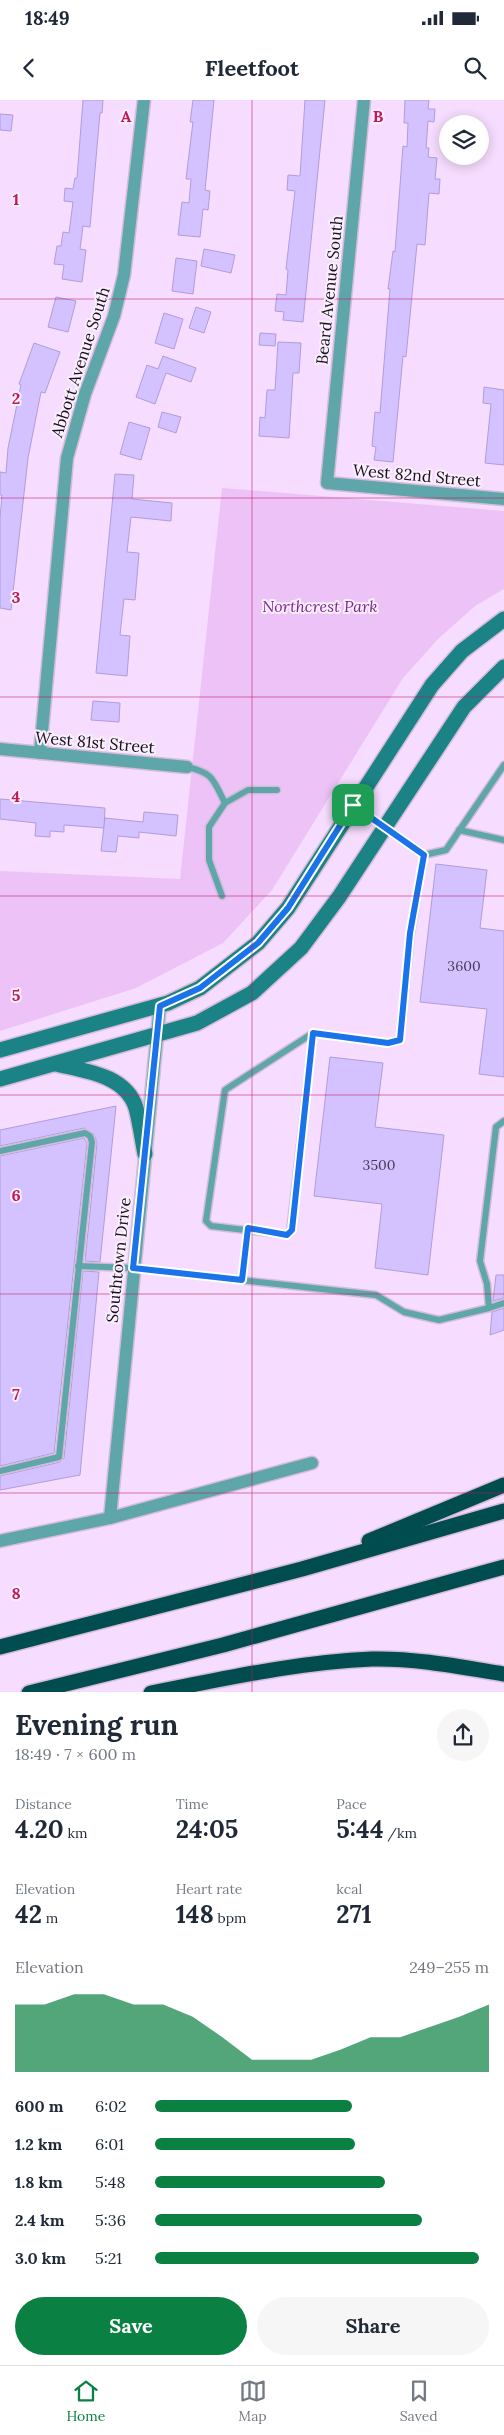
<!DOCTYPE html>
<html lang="en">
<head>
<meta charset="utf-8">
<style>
  :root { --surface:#fff; --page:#f6f6f7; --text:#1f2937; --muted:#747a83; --line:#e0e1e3; --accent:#0b8043 }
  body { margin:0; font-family:Lora,serif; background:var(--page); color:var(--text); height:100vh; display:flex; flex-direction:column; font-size:19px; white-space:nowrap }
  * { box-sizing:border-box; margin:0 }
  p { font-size:16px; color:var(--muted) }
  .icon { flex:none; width:28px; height:28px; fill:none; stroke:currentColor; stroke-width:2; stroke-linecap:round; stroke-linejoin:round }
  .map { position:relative; height:1592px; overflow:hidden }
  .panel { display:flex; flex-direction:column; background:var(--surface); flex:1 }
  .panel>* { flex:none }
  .fabs { position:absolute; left:439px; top:15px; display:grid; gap:10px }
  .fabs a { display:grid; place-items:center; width:50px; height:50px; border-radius:50%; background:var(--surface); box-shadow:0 2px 12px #0003; font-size:25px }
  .pin { position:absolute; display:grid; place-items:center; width:42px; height:42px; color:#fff; margin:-21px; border-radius:10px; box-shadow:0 2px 8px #0006 }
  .round { display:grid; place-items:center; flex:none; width:52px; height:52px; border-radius:26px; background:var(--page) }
  .summary { display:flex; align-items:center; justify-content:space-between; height:85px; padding:0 15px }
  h1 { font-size:28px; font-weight:700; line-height:38px }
  .metrics { display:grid; grid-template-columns:repeat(3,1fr); gap:8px; height:85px; padding:5px 15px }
  .metrics div { display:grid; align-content:center }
  .metrics b { font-size:25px; font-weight:700 }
  .metrics small { font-size:14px; font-weight:400 }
  .metrics p { font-size:14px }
  .chart { height:140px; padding:10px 15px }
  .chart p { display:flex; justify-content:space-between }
  .chart svg { width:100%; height:90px; margin-top:5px; fill:var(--accent); opacity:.7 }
  .button { display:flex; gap:10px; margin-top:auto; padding:10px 15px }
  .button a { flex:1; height:58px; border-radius:30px; background:var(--accent); color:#fff; font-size:20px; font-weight:700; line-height:58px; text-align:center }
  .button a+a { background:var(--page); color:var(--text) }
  ul { padding:0 15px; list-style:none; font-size:16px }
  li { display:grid; grid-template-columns:80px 60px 1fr; align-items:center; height:38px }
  li i { height:12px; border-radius:6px; background:var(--accent) }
  .status { display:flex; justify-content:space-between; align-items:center; height:35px; padding:0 25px; background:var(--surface); direction:ltr }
  .status svg { height:14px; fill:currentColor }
  header { display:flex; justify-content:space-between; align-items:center; height:65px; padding:0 15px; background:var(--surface); font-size:22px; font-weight:700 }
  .dock { display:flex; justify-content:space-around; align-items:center; height:70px; border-top:1px solid var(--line); background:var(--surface); font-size:14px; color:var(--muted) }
  .dock a { display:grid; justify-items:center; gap:2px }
  .dock .on { color:var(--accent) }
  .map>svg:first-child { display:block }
</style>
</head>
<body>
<div class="status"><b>18:49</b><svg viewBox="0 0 49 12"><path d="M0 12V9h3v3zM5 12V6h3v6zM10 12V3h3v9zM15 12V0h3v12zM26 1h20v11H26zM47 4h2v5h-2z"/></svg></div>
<header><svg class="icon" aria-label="back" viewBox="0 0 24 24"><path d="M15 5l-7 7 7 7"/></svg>Fleetfoot<svg class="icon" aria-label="search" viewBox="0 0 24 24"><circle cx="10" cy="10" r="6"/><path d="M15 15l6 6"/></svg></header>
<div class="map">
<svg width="504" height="1593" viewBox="0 0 504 1593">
  <rect width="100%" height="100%" fill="#f6dcfe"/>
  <path fill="#ecc2f7" d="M222 388 504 411V489L475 506 438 539 403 578 272 790 223 843 136 888 0 931V771L180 779Z"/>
  <g fill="#d4c1ff" stroke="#b09dd9">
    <path d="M83 0H103L102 13H100L90 127 83 126 80 149 86 150 82 182 62 179 64 165 54 164 57 146H61L63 132 69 133 73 102 64 101 65 88 73 89 75 78H77Z"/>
    <path d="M193 0H214L205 90 210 91 208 110 203 109 200 137 178 135 182 102 189 103 191 79H186L193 22H190Z"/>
    <path d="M305 0H325L303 222 283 220 284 212 275 211 277 194 286 195 288 170 286 169 295 91 287 90 288 75 300 76Z"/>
    <path d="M405 0H429L428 9H435L434 22 428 21 426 48H429L428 57 437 58 435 79H440L439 94 429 93 425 145 417 144 406 257 403 256 393 362 374 360 376 347 372 346 375 312 380 313 390 189H388L393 151 395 152 403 46 407 47 408 23H404Z"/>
    <path d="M0 14 13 15 11 31 0 30Z"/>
    <path d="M204 149 235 155 231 173 201 166Z"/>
    <path d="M176 158 197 161 193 194 172 191Z"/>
    <path d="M56 197 76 201 68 232 48 227Z"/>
    <path d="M196 207 211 212 204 233 189 228Z"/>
    <path d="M164 213 183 219 174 249 155 243Z"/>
    <path d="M260 233 276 234 275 246 259 245Z"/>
    <path d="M278 242 301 243 299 273H293L289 338 259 336 260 317 265 318 267 290H275Z"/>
    <path d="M34 243 60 252 45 293 41 292 28 358 11 510 0 508V418L2 395H0V372L6 373 8 348 21 285 19 284Z"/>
    <path d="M163 256 196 268 191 282 166 273 155 304 136 297 147 265 158 269Z"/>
    <path d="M484 287 504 290V365L485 363 491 304 483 303Z"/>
    <path d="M162 312 181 317 176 333 158 327Z"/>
    <path d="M129 322 150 328 141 360 120 354Z"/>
    <path d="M115 374 134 375 132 399 172 403 171 421 131 417 127 452 139 453 135 500 124 499 120 535 130 536 127 576 96 573Z"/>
    <path d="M93 601 120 603 119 622 91 620Z"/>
    <path d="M0 699 105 708 104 728 64 725V732L50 731V737L35 736 36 723 0 719Z"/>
    <path d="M144 712 178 715 176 736 139 732V738L118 736 116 752 101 751 105 718 143 722Z"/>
    <path d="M436 764 487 770 480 828 504 831V977L479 974 487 909 420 902Z"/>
    <path d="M330 957 383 963 375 1027 444 1035 428 1175 375 1168 382 1104 314 1096Z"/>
    <path d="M116 1006 100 1162 85 1161 97 1043 94 1034 84 1028 0 1046V1030Z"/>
    <path d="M84 1038 87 1043 54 1353 0 1366V1056Z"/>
    <path d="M83 1171 99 1172 80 1375 0 1390V1376L60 1362 64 1358Z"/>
    <path d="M496 1175H504V1198L493 1201Z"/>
    <path d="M504 1208V1230L490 1235 492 1212Z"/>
  </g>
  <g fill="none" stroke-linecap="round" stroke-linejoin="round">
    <defs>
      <g id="lane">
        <path d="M187 667C214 673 213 680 225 703"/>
        <path d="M354 706 424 755 446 750 504 665"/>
        <path d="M459 730 504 740"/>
        <path d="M222 796 209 760V727L225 703 248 690H277"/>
        <path d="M313 933 290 1133 287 1135 211 1126 206 1121 225 990 313 933 388 943 400 940 411 833 424 755"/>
        <path d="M0 1051 85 1033 90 1036 92 1042 59 1357 0 1371"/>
        <path d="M78 1166 133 1168 376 1195 404 1212 439 1220 489 1208 487 1184 480 1161 496 1027 504 1021"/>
        <path d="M242 1180 248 1129"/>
        <path d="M489 1208 504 1203"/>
      </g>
      <g id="street">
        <path d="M364 0 327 383 504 399"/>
        <path d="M0 649 187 667"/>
        <path d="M40 653 67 358 85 294 114 216 124 175 144 0"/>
        <path d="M110 1418 312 1363"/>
        <path d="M0 1441 110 1418 160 905"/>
      </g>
      <g id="secondary">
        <path d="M0 950 168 903 200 888 258 843 288 808 432 585 462 551 504 519"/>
        <path d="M56 964C85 971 126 975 136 1008 140 1023 142 1039 145 1054"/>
        <path d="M0 979 197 923 252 893 301 848 339 797 464 607 504 567"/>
      </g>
      <g id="highway">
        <path d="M369 1441 504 1385"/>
        <path d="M0 1547 302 1469 504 1411"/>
        <path d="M29 1593 223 1545 504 1467"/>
        <path d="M151 1593C223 1579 298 1562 372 1559 416 1558 461 1567 504 1574"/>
      </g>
    </defs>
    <use href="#lane" stroke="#d3bbda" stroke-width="9"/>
    <use href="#street" stroke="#d3bbda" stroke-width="15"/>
    <use href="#secondary" stroke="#d3bbda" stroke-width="18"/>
    <use href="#highway" stroke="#d3bbda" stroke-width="18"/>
    <use href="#lane" stroke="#5ea6a9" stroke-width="6"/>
    <use href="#street" stroke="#5ea6a9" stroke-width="12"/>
    <use href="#secondary" stroke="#1b8286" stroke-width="15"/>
    <use href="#highway" stroke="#004c4f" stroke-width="15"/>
  </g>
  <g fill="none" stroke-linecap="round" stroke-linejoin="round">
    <defs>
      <path id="route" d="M353 705 424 755 410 833 400 940 388 943 313 933 292 1130 287 1135 248 1128 242 1180 133 1168 160 906 200 888 258 843 288 808Z"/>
    </defs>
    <use href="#route" stroke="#fff" stroke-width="10"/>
    <use href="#route" stroke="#1a73e8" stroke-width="6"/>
  </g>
  <path fill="none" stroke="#c2185b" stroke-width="1" stroke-opacity="0.55" d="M252 0V1593M0 199H504M0 398H504M0 597H504M0 796H504M0 995H504M0 1194H504M0 1393H504"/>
  <g text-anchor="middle" stroke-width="4" stroke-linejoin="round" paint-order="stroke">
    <g font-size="14" fill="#493957">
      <text x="464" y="871">3600</text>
      <text x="379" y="1070">3500</text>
    </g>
    <g font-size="16" fill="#1b0c1f" stroke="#f9f0fc">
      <text transform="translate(329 190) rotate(-84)" y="6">Beard Avenue South</text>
      <text transform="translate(80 262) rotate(-72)" y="6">Abbott Avenue South</text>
      <text transform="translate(417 375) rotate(5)" y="6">West 82nd Street</text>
      <text transform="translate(95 642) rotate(5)" y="6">West 81st Street</text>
      <text transform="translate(118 1160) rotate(-84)" y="6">Southtown Drive</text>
    </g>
    <g font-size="16" font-style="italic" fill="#822199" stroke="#f9f0fc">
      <text x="320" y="512">Northcrest Park</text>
    </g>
  </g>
  <g font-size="16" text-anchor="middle" font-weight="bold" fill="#c2185b" stroke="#f9f0fc" stroke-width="4" stroke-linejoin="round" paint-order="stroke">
    <text x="126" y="22">A</text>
    <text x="378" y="22">B</text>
    <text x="16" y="105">1</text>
    <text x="16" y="304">2</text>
    <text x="16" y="503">3</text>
    <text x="16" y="702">4</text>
    <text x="16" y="901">5</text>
    <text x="16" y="1101">6</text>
    <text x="16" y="1300">7</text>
    <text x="16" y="1499">8</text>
  </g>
</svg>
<div class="fabs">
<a><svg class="icon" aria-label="layers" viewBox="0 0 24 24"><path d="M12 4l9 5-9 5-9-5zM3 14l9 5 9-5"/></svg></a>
</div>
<div class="pin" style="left:353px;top:705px;background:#1e9e55"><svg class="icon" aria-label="arrive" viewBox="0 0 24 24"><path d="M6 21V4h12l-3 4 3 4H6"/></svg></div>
</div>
<section class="panel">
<div class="summary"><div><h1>Evening run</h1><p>18:49 · 7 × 600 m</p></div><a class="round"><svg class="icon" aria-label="share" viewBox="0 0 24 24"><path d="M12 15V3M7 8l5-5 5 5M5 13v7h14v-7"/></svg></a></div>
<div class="metrics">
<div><p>Distance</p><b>4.20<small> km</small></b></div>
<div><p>Time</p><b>24:05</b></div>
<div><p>Pace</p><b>5:44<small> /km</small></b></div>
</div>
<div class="metrics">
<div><p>Elevation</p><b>42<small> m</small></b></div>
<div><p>Heart rate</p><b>148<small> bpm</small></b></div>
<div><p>kcal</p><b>271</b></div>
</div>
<div class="chart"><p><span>Elevation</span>249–255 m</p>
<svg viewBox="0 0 160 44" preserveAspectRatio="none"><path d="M0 44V11L10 11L20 6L30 6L40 11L50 11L60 17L70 27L80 38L90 38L100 38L110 33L120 27L130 27L140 22L150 17L160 11V44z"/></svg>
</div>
<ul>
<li><b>600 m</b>6:02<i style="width:59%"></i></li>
<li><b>1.2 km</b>6:01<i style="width:60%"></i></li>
<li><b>1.8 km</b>5:48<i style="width:69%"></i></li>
<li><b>2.4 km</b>5:36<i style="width:80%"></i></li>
<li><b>3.0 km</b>5:21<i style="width:97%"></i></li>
</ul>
<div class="button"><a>Save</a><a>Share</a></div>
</section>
<nav class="dock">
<a class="on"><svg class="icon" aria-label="home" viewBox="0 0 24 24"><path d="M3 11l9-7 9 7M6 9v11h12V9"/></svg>Home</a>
<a><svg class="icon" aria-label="map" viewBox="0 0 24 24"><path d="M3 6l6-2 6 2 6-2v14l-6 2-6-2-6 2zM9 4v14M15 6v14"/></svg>Map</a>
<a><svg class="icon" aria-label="saved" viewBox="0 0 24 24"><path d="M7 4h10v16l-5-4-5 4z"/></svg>Saved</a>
</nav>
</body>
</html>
